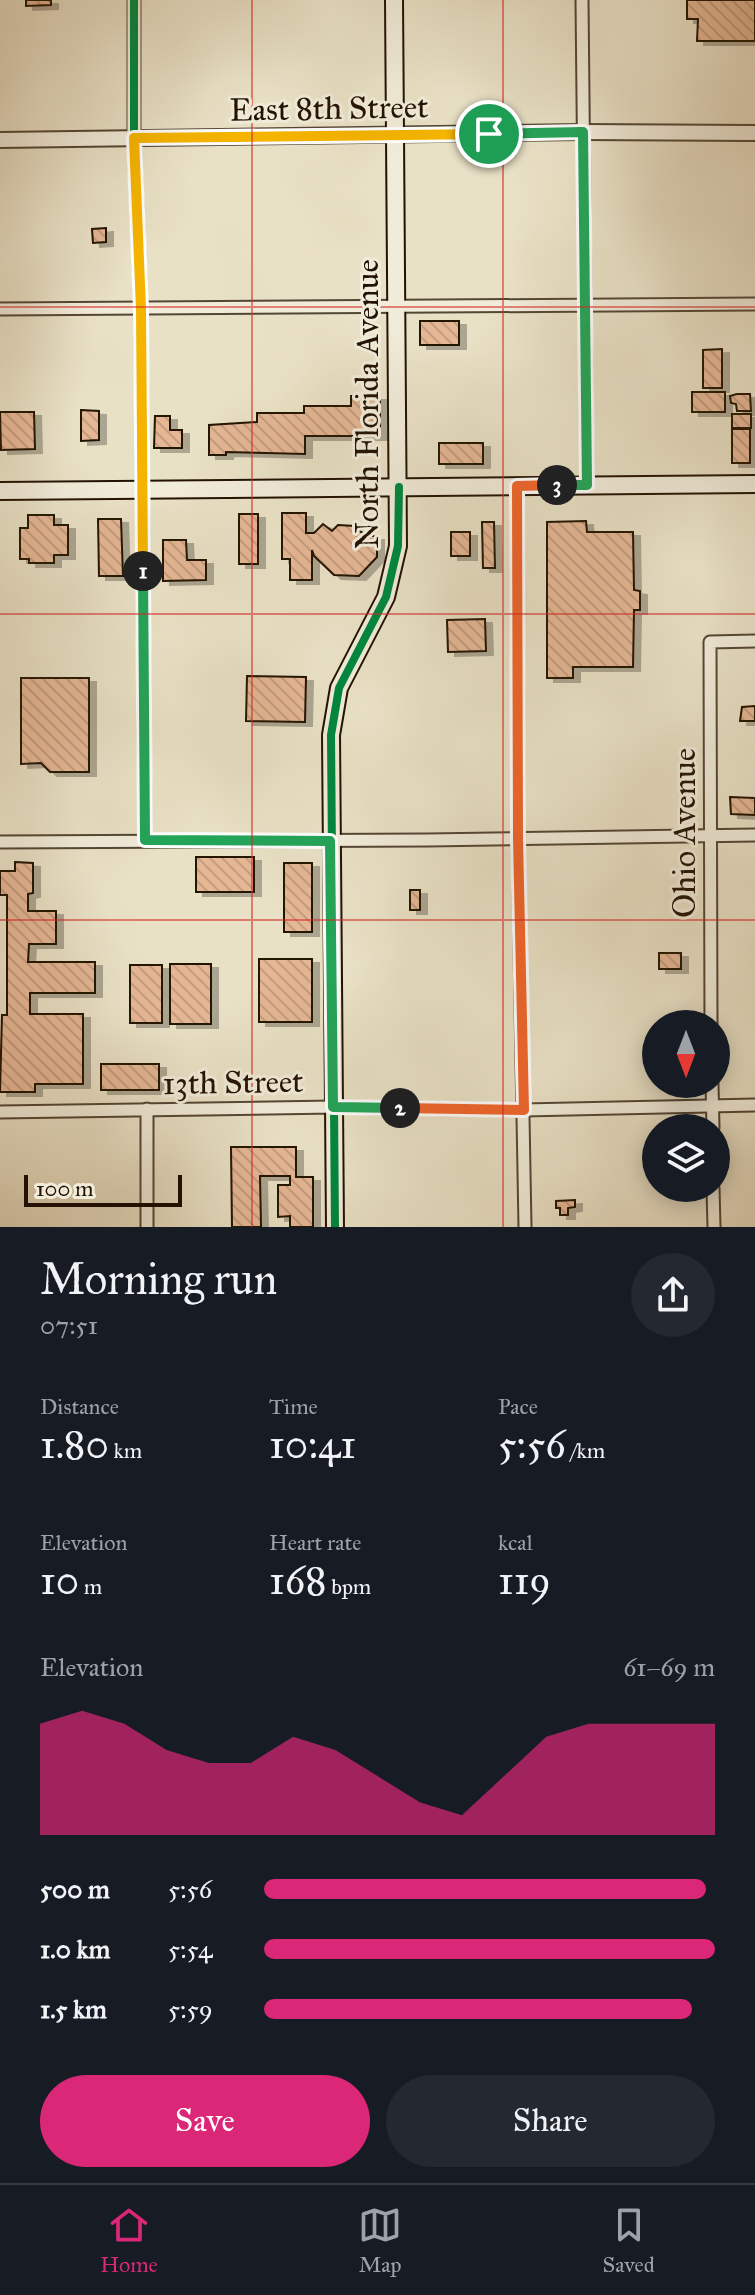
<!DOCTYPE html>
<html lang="en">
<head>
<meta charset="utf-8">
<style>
  :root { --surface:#171b24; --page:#242831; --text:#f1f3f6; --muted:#9ea1a6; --line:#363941; --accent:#db2777 }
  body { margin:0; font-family:"IM FELL Great Primer",serif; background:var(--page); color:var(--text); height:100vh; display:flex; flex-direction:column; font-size:30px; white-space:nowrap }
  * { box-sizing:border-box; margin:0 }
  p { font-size:26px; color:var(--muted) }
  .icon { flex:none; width:44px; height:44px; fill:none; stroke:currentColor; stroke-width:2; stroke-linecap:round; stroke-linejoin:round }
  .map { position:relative; height:1227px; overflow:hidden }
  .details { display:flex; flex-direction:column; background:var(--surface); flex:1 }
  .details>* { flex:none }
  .needle { width:52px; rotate:180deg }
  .tools { position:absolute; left:642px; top:1010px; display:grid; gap:16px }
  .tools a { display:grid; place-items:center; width:88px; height:88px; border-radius:50%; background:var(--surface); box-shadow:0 4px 20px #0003; font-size:40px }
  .scale { position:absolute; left:24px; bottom:20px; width:158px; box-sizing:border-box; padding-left:8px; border:4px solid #231203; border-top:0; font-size:22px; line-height:28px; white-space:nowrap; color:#231203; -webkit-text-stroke:6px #f1ecda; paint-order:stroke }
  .pin { position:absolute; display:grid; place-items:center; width:68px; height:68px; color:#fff; margin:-34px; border:4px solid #fff; border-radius:50%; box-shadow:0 2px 8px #0007 }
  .km { position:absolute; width:40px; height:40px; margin:-20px; border-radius:50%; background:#222; color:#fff; font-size:22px; line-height:40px; text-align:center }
  .round { display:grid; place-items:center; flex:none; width:84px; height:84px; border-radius:42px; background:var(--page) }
  .headline { display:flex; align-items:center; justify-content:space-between; height:136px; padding:0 40px }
  h1 { font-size:44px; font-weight:600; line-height:60px }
  .figures { display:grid; grid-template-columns:repeat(3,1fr); gap:12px; height:136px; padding:8px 40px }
  .figures div { display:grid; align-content:center }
  .figures b { font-size:40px; font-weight:600 }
  .figures small { font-size:22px; font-weight:400 }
  .figures p { font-size:22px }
  .chart { height:224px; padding:16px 40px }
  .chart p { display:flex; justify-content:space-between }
  .chart svg { width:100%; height:144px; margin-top:8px; fill:var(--accent); opacity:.7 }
  .cta { display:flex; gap:16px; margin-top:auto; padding:16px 40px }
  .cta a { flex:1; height:92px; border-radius:48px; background:var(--accent); color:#fff; font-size:32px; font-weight:600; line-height:92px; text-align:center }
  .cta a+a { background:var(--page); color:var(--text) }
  ul { padding:0 40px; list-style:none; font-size:26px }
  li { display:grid; grid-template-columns:128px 96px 1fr; align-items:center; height:60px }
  li i { height:20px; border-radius:10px; background:var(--accent) }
  .tab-bar { display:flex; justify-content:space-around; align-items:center; height:112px; border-top:2px solid var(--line); background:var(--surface); font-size:22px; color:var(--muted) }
  .tab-bar a { display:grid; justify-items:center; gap:4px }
  .tab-bar .on { color:var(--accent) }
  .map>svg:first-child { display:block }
</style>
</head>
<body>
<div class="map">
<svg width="755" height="1227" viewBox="0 0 755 1227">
  <defs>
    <pattern id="building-back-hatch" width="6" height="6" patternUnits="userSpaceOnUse" patternTransform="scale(2)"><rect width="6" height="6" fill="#e5b795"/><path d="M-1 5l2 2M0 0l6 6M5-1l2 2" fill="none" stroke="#c49c7f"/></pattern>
    <filter id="shadow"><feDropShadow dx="7" dy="4" stdDeviation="0" flood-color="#0004"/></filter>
  </defs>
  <rect width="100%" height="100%" fill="#e9e1c6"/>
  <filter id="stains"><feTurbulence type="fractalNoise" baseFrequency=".0025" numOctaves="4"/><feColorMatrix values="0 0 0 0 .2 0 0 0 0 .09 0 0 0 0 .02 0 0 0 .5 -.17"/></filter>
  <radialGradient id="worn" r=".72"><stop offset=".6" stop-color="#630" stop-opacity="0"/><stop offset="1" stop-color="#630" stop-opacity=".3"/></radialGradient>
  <g fill="url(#building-back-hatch)" stroke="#231203" stroke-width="2" filter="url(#shadow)">
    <path d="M26 0H51V5L26 6Z"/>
    <path d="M687 0H755V41H697L698 19H687Z"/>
    <path d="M106 228V242L93 243 92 229Z"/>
    <rect x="420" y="321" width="39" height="24"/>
    <path d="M722 349V388H703V350Z"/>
    <rect x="692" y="392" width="33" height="20"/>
    <path d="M737 394H750L751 411H737L736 404 731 403 730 396Z"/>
    <path d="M351 396H380V436H305V454L226 452V455H209V425L257 422V413H304V406H351Z"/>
    <path d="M81 410 99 411V440L81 441Z"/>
    <path d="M0 412H34L35 449 1 450Z"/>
    <rect x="732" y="414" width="19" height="14"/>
    <path d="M155 416H170V430H182V448H154Z"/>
    <rect x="732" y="429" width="18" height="34"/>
    <rect x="439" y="443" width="44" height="21"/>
    <path d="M282 513H306V533H314L323 524 332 531 338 525 355 526 365 536H377V557L359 576 334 575 314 556 312 550V580H290V559H282Z"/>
    <rect x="239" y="514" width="19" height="50"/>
    <path d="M28 515H54V525H68V555H54V563H29V559H20V528H28Z"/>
    <path d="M98 519H121L123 576H99Z"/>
    <path d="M586 521 587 532H633L634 590 640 591V610H634L633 667H573V678H547V522Z"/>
    <path d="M482 522H494L495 568H483Z"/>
    <rect x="451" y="532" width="19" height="24"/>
    <path d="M163 540H186L187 560H206V580L163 581Z"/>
    <path d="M485 619 486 651 448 652 447 620Z"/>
    <path d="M247 676 306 677 305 722 246 721Z"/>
    <path d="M21 678H89V772H50L41 763 21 764Z"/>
    <path d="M755 706V721H740L742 707Z"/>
    <path d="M730 797 755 798V815L731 814Z"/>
    <rect x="196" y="857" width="58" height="35"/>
    <path d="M15 862 33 863V893L28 894V911H56V944H29L28 962H95V993H30V1014H83V1084H35V1092H0L2 1015H7V895H0V871H15Z"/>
    <rect x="284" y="863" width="28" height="69"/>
    <rect x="410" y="890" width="10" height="20"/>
    <rect x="659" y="953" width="22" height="16"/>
    <rect x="259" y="959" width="53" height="63"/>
    <rect x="170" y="964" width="41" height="60"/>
    <rect x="130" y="965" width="32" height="58"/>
    <rect x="101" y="1064" width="58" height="26"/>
    <path d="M231 1147H296V1177H313V1227H290V1216L278 1217V1185H290V1176H260L261 1227H232Z"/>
    <path d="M575 1200V1207L568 1208V1215H560V1208H556V1201Z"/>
  </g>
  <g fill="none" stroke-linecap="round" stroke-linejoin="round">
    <defs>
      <g id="minor">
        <path d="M134 0V138L141 309 145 840"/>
        <path d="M582 0 587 485"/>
        <path d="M0 309 755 304"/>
        <path d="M517 486 518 839 525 1227"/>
        <path d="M0 842 428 840 755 835"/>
        <path d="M711 1024 710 642 755 641"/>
        <path d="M712 1084 713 1128"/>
        <path d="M147 1109V1227"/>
        <path d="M0 1112 333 1107 524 1110 755 1105"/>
        <path d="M713 1188 714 1227"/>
      </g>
      <path id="tertiary" d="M0 140 583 132 755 133"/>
      <g id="secondary">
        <path d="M0 491 755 484"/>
        <path d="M335 1227 331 735 339 688 386 597 398 546 394 0"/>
      </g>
    </defs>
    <use href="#minor" stroke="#544634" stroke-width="15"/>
    <use href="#tertiary" stroke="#544634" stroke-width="18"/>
    <use href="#secondary" stroke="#231203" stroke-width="20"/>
    <use href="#minor" stroke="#f1ecda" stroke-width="11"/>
    <use href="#tertiary" stroke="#f1ecda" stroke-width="14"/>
    <use href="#secondary" stroke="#f1ecda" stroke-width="16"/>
    <defs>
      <g id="cycleway">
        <path d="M134 0V138L141 309 145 840"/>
        <path d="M335 1227 331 735 339 688 386 597 398 546 399 487"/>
      </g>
    </defs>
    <use href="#cycleway" stroke="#f1ecda" stroke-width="13"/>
    <use href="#cycleway" stroke="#00873e" stroke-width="8"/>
  </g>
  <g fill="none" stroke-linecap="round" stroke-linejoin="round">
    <defs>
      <path id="split-1" d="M143 571 141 309 134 138 489 134"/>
      <path id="split-2" d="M143 571 145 840 330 841 333 1107 400 1108"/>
      <path id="split-3" d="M400 1108 524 1110 518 839 517 486 557 485"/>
      <path id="split-4" d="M489 134 583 132 587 485H557"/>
    </defs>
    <use href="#split-1" stroke="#fff" stroke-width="16"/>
    <use href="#split-2" stroke="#fff" stroke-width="16"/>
    <use href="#split-3" stroke="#fff" stroke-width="16"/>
    <use href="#split-4" stroke="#fff" stroke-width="16"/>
    <use href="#split-1" stroke="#f5b400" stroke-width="10"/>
    <use href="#split-2" stroke="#22a559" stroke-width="10"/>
    <use href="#split-3" stroke="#f0652b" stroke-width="10"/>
    <use href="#split-4" stroke="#22a559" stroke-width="10"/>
  </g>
  <path fill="none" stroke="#d62828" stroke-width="2" stroke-opacity="0.55" d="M252 0V1227M503 0V1227M0 307H755M0 614H755M0 920H755"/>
  <g text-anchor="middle" stroke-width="6" stroke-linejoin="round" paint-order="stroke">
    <g font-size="32" fill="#231203" stroke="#f1ecda">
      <text transform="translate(329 108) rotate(-1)" y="11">East 8th Street</text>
      <text transform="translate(367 404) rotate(-90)" y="11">North Florida Avenue</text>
      <text transform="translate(684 833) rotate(-90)" y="11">Ohio Avenue</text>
      <text transform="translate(233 1082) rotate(-1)" y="11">13th Street</text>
    </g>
  </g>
  <rect width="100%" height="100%" filter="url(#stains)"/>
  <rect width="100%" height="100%" fill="url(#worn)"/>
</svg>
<div class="tools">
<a><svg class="needle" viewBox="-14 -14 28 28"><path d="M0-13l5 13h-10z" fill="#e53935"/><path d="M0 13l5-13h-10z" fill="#9ea1a6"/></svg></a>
<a><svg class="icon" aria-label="layers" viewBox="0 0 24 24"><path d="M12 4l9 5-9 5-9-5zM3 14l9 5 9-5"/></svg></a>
</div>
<div class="scale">100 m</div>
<div class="pin" style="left:489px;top:134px;background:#1e9e55"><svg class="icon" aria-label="arrive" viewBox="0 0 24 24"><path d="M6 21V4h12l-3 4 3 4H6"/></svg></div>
<b class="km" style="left:143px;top:571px">1</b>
<b class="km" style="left:400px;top:1108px">2</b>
<b class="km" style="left:557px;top:485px">3</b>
</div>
<section class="details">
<div class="headline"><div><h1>Morning run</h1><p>07:51</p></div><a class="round"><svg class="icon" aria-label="share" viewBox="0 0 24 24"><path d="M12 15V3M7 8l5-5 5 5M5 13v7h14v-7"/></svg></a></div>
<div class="figures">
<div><p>Distance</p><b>1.80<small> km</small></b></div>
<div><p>Time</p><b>10:41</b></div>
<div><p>Pace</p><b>5:56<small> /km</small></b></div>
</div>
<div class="figures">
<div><p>Elevation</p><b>10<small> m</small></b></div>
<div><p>Heart rate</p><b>168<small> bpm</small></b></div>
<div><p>kcal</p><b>119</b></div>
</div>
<div class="chart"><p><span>Elevation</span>61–69 m</p>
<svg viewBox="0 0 160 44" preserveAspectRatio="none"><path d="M0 44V10L10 6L20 10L30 18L40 22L50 22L60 14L70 18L80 26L90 34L100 38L110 26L120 14L130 10L140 10L150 10L160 10V44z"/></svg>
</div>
<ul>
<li><b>500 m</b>5:56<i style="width:98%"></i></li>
<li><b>1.0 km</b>5:54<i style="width:100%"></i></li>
<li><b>1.5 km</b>5:59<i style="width:95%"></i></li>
</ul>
<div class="cta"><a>Save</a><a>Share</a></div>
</section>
<nav class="tab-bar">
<a class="on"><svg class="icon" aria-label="home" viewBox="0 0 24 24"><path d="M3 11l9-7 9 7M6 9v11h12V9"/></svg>Home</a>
<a><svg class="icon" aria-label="map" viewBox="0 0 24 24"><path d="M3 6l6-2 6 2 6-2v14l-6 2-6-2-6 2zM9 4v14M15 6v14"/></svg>Map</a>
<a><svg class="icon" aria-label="saved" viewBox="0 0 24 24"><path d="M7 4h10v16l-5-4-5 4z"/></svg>Saved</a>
</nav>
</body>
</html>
